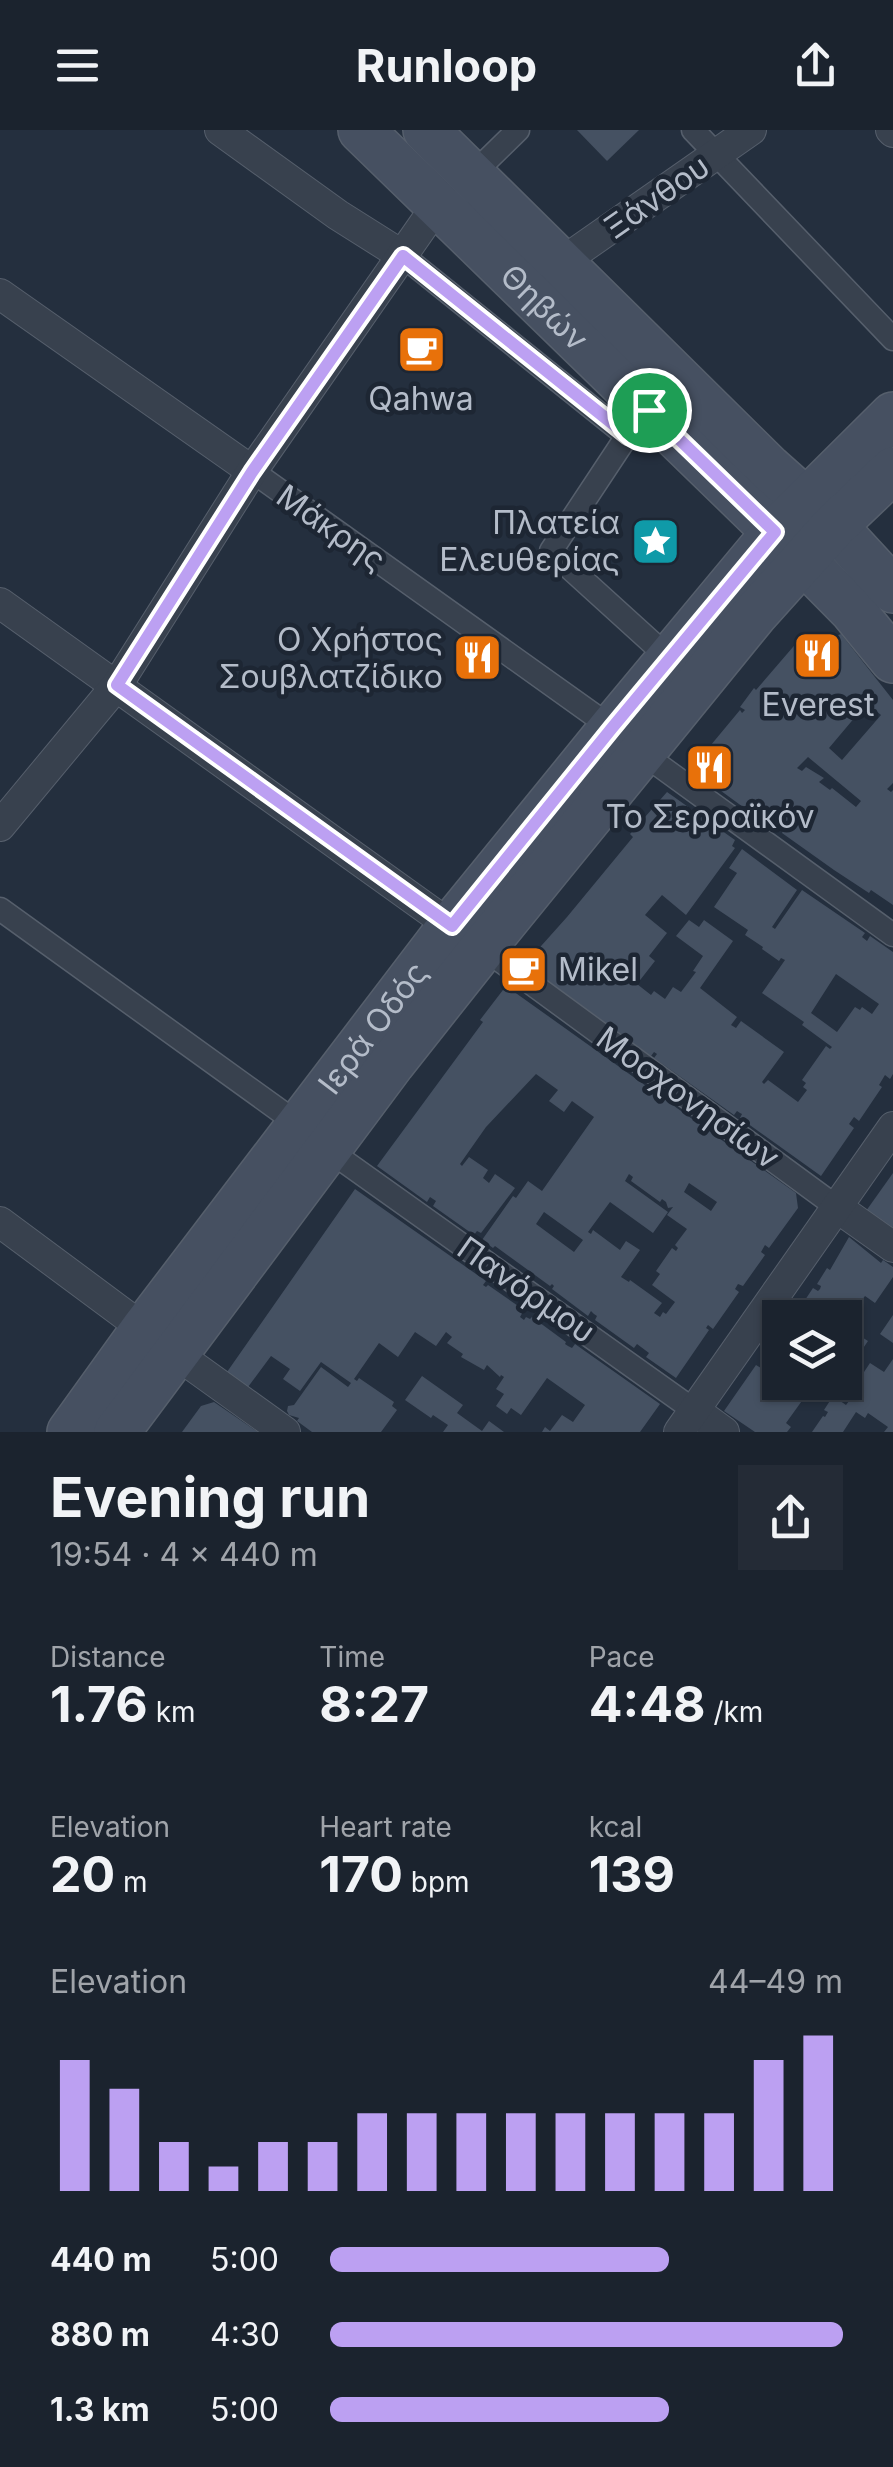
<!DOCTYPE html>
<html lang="en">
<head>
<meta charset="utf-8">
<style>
  :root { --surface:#1b232e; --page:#242b36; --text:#f1f3f6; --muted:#a0a4aa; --line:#39404a; --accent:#bca0f2 }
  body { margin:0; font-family:Inter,sans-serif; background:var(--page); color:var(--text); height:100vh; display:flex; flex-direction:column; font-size:38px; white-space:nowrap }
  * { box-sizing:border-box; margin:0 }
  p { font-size:32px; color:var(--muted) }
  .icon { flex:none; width:55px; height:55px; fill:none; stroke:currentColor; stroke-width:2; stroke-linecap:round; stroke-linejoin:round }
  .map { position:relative; height:1302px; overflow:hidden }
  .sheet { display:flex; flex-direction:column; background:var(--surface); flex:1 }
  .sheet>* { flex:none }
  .tools { position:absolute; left:762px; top:1170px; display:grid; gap:20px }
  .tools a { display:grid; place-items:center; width:100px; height:100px; border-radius:0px; background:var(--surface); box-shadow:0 2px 8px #0004,0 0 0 2px var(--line); font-size:50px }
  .pin { position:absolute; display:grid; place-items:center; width:85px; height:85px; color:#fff; margin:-42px; border:5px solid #fff; border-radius:50%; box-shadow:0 2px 10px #0007 }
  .round { display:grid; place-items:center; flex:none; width:105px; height:105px; border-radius:0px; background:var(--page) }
  .overview { display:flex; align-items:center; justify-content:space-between; height:170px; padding:0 50px }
  h1 { font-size:55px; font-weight:700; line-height:75px }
  .metrics { display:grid; grid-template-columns:repeat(3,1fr); gap:15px; height:170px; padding:10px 50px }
  .metrics div { display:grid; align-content:center }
  .metrics b { font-size:50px; font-weight:700 }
  .metrics small { font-size:28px; font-weight:400 }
  .metrics p { font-size:28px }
  .chart { height:280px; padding:20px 50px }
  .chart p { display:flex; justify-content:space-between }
  .chart svg { width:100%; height:180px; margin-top:10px; stroke:var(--accent); stroke-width:6 }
  ul { padding:0 50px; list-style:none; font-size:32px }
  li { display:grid; grid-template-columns:160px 120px 1fr; align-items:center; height:75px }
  li i { height:25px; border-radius:12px; background:var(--accent) }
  header { display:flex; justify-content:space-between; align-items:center; height:130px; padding:0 50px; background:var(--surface); font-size:45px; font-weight:700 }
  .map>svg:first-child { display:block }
</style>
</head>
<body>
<header><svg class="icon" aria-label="menu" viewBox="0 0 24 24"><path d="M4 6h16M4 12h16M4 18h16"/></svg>Runloop<svg class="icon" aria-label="share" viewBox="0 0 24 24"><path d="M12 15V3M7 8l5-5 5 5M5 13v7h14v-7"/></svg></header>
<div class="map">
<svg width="893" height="1302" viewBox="0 0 893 1302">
  <rect width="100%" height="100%" fill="#242f3e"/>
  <g fill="#455162" fill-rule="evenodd">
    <path d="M577 0H639L607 31Z"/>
    <path d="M841 504 893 570V653L887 659 891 662 893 660V775L871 760 869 763 834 740 782 703 783 701 780 698 778 700 760 685 762 683 759 680 754 685 691 639 740 580 742 583 745 580 740 577 754 558 756 560 799 510 811 523 823 511ZM867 573 881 585 842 630 829 618ZM808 627 861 671 856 677 832 658 830 660 819 652 824 648 806 637 802 641 797 638Z"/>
    <path d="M667 662 735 710 732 716 735 718 686 785 662 765 645 785 667 803 649 826 655 831 637 854 651 865 654 861 665 869 673 857 681 862 696 842 693 841 703 826 676 806 689 790 699 797 704 790 733 811 700 858 737 887 731 895 736 898 741 891 784 922 762 952 764 954 768 950 798 972 807 960 803 957 806 953 802 950 826 916 830 919 832 917 802 895 804 892 762 863 785 830 781 828 779 831 762 819 763 817 745 805 748 800 714 777 737 743 729 738 742 719 797 760 772 797 775 799 802 760 865 803 862 807 867 811 870 806 893 822V944L890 949 885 945 879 955 882 957 859 991 854 987 849 994 854 998 821 1046 740 988 742 984 740 983 737 981 734 985 654 928 657 924 654 922 651 926 525 834 567 787 633 707 630 704ZM836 844 879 874 872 884 862 877 860 880 855 877 837 902 811 883Z"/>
    <path d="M506 856 796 1063 798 1078 769 1118 765 1115 761 1122 765 1125 743 1156 738 1154 735 1159 739 1162 713 1199 708 1195 706 1198 709 1200 676 1248 646 1227 649 1223 637 1214 634 1218 595 1190 597 1186 594 1184 591 1181 588 1186 552 1159 554 1156 552 1154 550 1156 495 1116 493 1118 482 1110 513 1066 516 1068 528 1051 542 1061 594 987 572 971 564 982 549 971 558 960 536 944 486 997 460 1034 462 1036 469 1027 488 1040 483 1048 489 1053 495 1044 515 1058 481 1103 477 1101 474 1105 433 1076 436 1071 430 1067 427 1072 377 1036 483 892 480 890ZM629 1044 633 1047 631 1051 660 1072 662 1069 666 1072 668 1078 673 1077 667 1085 687 1099 675 1115 678 1118 676 1121 672 1118 656 1141 660 1144 652 1155 675 1172 666 1184 663 1182 660 1187 654 1183 662 1173 630 1150 629 1152 621 1147 640 1120 626 1111 620 1120 593 1100 591 1104 588 1102 610 1072 653 1103 668 1082 625 1051ZM689 1053 717 1072 711 1081 684 1062ZM544 1082 583 1110 574 1122 536 1094Z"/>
    <path d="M893 1043V1100L866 1081Z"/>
    <path d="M355 1059 486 1151 483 1155 486 1157 488 1155 524 1180 520 1187 524 1190 526 1187 530 1189 532 1187 566 1212 565 1214 568 1216 572 1218 575 1214 660 1274 640 1302H542L545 1297 550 1301 562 1285 573 1292 585 1275 547 1248 521 1285 511 1278 507 1284 496 1276 504 1264 496 1259 504 1247 501 1245 500 1247 487 1235 484 1240 461 1227 463 1224 447 1213 452 1207 446 1202 436 1216 415 1202 398 1227 379 1213 354 1249 357 1251 359 1248 394 1272 392 1276 397 1280 381 1302H312L297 1291 299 1288 289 1285 287 1281 288 1276 294 1275 321 1237 348 1257 351 1253 321 1232 300 1261 283 1249 290 1239 271 1226 248 1257 227 1242Z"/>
    <path d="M849 1107 881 1133 883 1130 893 1137V1147L875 1173 865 1166 853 1182 857 1185 854 1189 863 1195 857 1204 868 1211 845 1245V1188H793L813 1158 818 1161 820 1159 821 1156 817 1154 827 1138 830 1140Z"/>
    <path d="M893 1185V1213L880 1204Z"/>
    <path d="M780 1209 778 1245 780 1252H789L802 1261 799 1265 804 1268 786 1293 791 1297 787 1302H755L724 1281 756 1235 761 1238Z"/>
    <path d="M893 1229V1302H884L888 1297 868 1283 865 1288 856 1282 843 1302H812L823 1286 825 1287 828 1282 824 1280 833 1266 846 1275 855 1263 846 1257 857 1242 862 1245 870 1233 884 1242Z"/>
    <path d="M422 1246 463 1275 457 1283 482 1301 489 1291 504 1302H443L448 1295 433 1285 431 1288 405 1270Z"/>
    <path d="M798 1252H840L828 1270Z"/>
    <path d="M214 1272 258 1302H182L201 1276Z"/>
  </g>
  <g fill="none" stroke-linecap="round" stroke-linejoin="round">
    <defs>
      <g id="pedestrian">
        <path d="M693 0 893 209"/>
        <path d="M472 45 518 0"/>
        <path d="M403 126 627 306"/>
        <path d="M649 280 627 306 551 421 670 529"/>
        <path d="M252 341 612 598"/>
        <path d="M642 623 893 805"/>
        <path d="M0 779 301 996"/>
        <path d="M483 818 838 1078"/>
        <path d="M327 1019 695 1281"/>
      </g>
      <g id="minor">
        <path d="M220 0 338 85 403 126"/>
        <path d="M891 0 893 2"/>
        <path d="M562 132 751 0"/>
        <path d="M0 164 252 341"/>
        <path d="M0 473 451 796"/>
        <path d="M0 696 117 555 252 341 438 74"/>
        <path d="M838 1078 893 1117"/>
        <path d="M0 1092 144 1199"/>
        <path d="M175 1223 285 1302"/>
        <path d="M695 1281 724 1302"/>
        <path d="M679 1302 893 997"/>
      </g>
      <g id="secondary">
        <path id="s1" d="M361 0 775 402 853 481 893 530"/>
        <path d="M426 0 769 338 834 396 893 460"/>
        <path id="s2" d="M70 1302 144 1199 451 796 612 598 775 402 893 285"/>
        <path d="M117 1302 392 933 483 818 754 485 834 396 893 340"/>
      </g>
    </defs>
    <use href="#pedestrian" stroke="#565f6c" stroke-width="25"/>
    <use href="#minor" stroke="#565f6c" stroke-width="32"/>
    <use href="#secondary" stroke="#565f6c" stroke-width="48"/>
    <use href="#pedestrian" stroke="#38414e" stroke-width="22"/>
    <use href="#minor" stroke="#38414e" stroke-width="30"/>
    <use href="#secondary" stroke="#465061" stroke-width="45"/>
  </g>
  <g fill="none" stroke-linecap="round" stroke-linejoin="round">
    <defs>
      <path id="route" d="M403 126 628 306 649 280 775 402 612 598 452 796 117 555 252 342Z"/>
    </defs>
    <use href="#route" stroke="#fff" stroke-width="20"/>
    <use href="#route" stroke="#bca0f2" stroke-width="12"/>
  </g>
  <defs>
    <symbol id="cafe-square" viewBox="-11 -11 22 22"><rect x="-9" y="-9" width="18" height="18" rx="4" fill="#e8710a" stroke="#1d2633"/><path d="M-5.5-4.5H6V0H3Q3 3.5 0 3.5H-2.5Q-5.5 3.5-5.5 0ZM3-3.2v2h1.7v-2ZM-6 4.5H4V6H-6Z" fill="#fff"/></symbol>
    <symbol id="sight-square" viewBox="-11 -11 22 22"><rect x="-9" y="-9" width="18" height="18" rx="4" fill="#0f9aa8" stroke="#1d2633"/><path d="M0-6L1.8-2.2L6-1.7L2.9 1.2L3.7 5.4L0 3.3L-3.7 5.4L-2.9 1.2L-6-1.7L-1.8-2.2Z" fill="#fff"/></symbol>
    <symbol id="restaurant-square" viewBox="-11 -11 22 22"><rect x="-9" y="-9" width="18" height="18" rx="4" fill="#e8710a" stroke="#1d2633"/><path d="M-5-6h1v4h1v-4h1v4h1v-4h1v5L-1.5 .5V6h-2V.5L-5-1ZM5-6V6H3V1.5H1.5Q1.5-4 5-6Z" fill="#fff"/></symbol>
  </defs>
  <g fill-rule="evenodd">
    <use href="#cafe-square" x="394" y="192" width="55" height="55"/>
    <use href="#sight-square" x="628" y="384" width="55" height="55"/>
    <use href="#restaurant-square" x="790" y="498" width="55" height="55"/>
    <use href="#restaurant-square" x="450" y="500" width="55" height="55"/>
    <use href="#restaurant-square" x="682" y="610" width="55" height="55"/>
    <use href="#cafe-square" x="496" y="812" width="55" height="55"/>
  </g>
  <g text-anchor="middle" stroke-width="9" stroke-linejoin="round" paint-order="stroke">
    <g font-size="32" fill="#b4bcc9" stroke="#1d2633">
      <text transform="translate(657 67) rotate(-35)" y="11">Ξάνθου</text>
      <text dy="11" stroke="none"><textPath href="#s1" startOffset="255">Θηβών</textPath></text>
      <text transform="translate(331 398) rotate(35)" y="11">Μάκρης</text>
      <text dy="11" stroke="none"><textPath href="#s2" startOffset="505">Ιερά Οδός</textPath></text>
      <text transform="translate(688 968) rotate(36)" y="11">Μοσχονησίων</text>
      <text transform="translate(526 1160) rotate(35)" y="11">Πανόρμου</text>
    </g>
    <g font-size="32" fill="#b4bcc9" stroke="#1d2633">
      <text x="421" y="280">Qahwa</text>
      <text x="620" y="404" text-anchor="end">Πλατεία<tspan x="620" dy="37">Ελευθερίας</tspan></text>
      <text x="443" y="521" text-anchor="end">Ο Χρήστος<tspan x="443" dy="37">Σουβλατζίδικο</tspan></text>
      <text x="818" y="586">Everest</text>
      <text x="710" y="698">Το Σερραϊκόν</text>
      <text x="558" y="851" text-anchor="start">Mikel</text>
    </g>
  </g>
</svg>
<div class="tools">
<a><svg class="icon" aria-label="layers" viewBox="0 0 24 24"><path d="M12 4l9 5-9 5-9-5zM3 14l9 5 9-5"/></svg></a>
</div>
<div class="pin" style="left:649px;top:280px;background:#1e9e55"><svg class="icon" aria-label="arrive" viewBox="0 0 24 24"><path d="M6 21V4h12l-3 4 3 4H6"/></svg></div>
</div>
<section class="sheet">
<div class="overview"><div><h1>Evening run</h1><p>19:54 · 4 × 440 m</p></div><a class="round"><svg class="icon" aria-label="share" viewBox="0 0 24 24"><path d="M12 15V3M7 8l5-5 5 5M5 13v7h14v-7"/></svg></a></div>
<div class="metrics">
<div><p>Distance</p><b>1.76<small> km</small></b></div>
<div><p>Time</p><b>8:27</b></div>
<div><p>Pace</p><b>4:48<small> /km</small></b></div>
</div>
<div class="metrics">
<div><p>Elevation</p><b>20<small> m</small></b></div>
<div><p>Heart rate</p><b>170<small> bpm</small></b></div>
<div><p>kcal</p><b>139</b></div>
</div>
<div class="chart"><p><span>Elevation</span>44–49 m</p>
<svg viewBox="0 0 160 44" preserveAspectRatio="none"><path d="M5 44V12M15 44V19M25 44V32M35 44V38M45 44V32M55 44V32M65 44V25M75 44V25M85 44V25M95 44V25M105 44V25M115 44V25M125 44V25M135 44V25M145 44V12M155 44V6"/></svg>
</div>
<ul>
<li><b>440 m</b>5:00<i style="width:66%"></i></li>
<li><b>880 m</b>4:30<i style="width:100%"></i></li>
<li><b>1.3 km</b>5:00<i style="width:66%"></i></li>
</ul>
</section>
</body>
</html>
